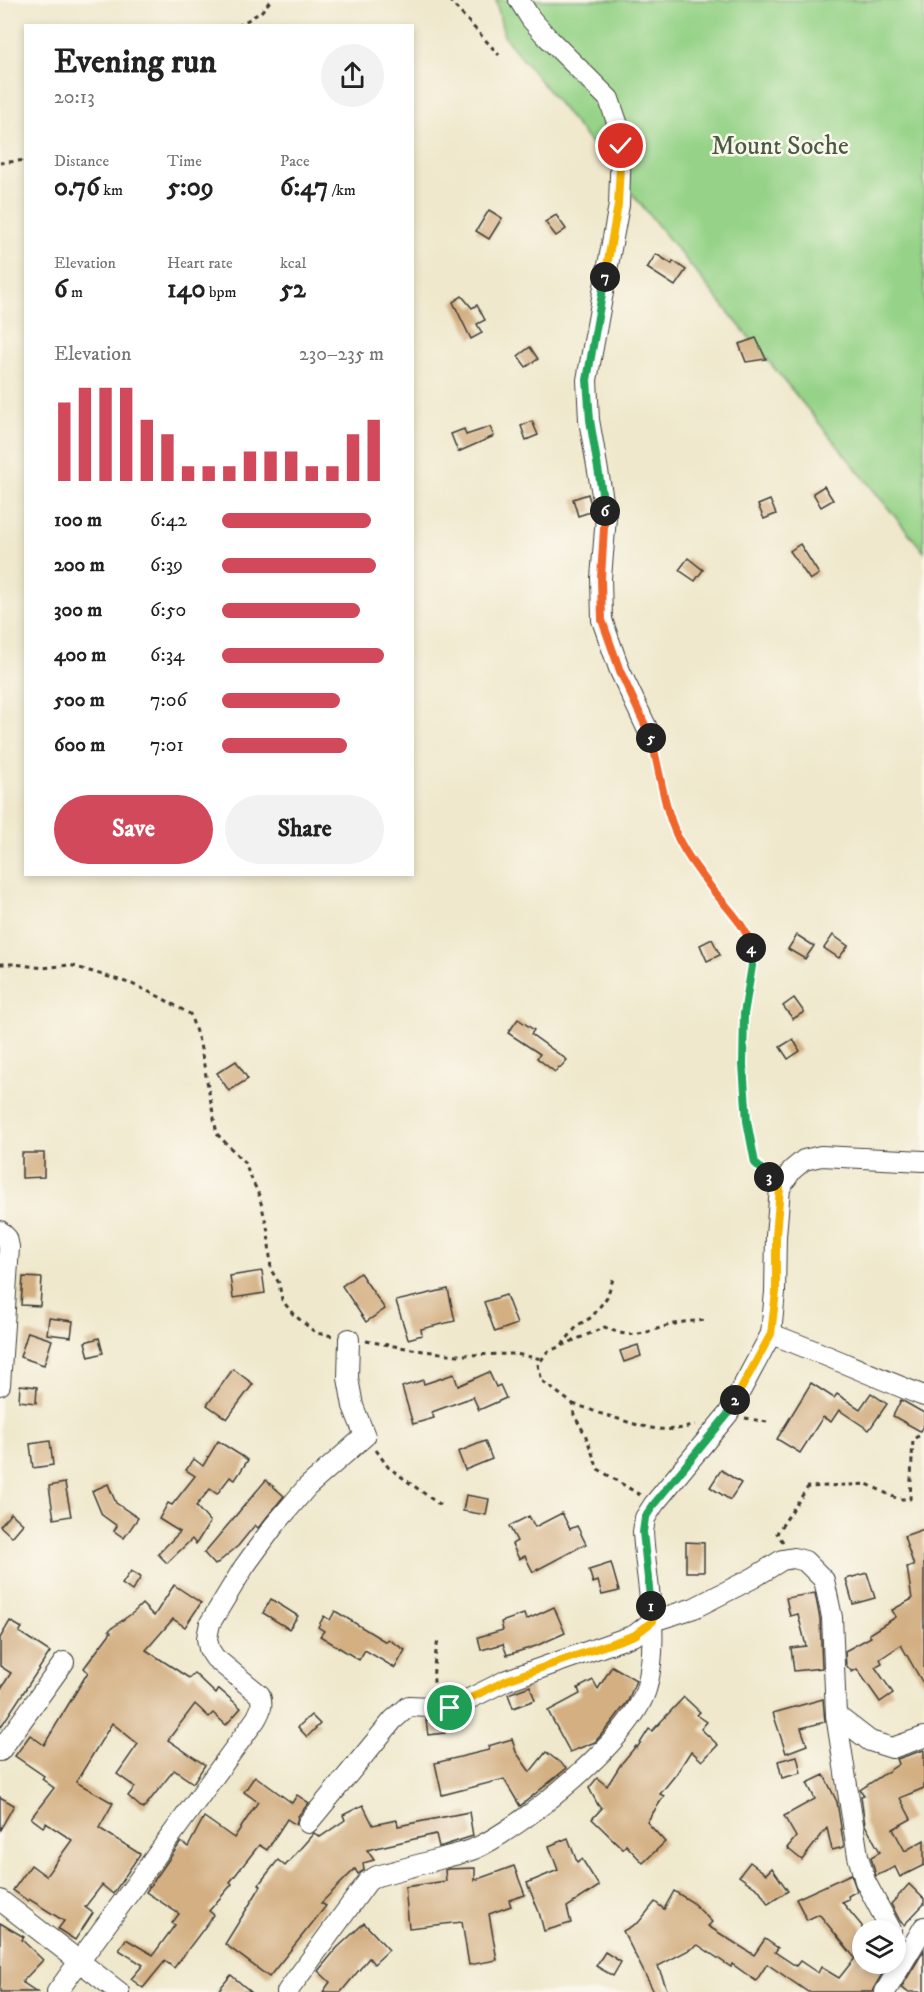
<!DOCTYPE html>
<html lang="en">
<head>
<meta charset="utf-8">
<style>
  :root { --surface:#fff; --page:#f2f2f2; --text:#222; --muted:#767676; --accent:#d1495b }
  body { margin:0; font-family:"IM FELL DW Pica",serif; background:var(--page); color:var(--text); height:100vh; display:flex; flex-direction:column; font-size:22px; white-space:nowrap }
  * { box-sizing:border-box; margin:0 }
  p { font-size:20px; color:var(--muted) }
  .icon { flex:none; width:33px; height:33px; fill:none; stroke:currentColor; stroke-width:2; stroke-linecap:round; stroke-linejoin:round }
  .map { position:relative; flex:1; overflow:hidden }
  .side { position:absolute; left:24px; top:24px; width:390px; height:852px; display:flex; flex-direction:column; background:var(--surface); border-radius:0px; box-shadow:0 3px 9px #0003 }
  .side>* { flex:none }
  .controls { position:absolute; left:852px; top:1920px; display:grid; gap:12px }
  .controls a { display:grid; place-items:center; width:54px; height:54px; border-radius:50%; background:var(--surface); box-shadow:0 3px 9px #0003; font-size:30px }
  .pin { position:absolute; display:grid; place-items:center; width:51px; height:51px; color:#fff; margin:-26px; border:3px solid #fff; border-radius:50%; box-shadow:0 2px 6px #0007 }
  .km { position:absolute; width:30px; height:30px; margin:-15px; border-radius:50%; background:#222; color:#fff; font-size:16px; line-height:30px; text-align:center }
  .round { display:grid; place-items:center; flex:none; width:63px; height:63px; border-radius:32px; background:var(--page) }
  .head { display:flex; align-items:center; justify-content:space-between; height:102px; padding:0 30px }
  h1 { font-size:33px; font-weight:800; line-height:45px }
  .stats { display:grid; grid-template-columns:repeat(3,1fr); gap:9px; height:102px; padding:6px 30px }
  .stats div { display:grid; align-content:center }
  .stats b { font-size:26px; font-weight:800 }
  .stats small { font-size:16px; font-weight:400 }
  .stats p { font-size:16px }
  .chart { height:168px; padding:12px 30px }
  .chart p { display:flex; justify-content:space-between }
  .chart svg { width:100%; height:108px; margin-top:6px; stroke:var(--accent); stroke-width:6 }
  .button { display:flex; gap:12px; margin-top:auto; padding:12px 30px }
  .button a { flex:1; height:69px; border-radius:36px; background:var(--accent); color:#fff; font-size:24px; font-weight:800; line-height:69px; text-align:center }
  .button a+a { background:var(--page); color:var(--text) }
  ul { padding:0 30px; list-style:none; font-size:20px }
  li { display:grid; grid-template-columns:96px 72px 1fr; align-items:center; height:45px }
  li i { height:15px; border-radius:8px; background:var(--accent) }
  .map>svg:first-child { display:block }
</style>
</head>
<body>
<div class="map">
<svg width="924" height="1992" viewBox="0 0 924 1992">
  <rect width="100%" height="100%" fill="#fbf7ec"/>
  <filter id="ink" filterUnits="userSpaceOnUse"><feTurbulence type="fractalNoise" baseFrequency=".0167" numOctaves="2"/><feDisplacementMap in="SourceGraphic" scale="12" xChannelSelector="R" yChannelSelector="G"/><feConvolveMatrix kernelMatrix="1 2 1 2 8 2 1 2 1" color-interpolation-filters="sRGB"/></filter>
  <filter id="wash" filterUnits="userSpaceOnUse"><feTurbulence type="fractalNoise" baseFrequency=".008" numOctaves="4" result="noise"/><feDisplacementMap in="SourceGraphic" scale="24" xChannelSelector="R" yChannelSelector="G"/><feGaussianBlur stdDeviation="1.35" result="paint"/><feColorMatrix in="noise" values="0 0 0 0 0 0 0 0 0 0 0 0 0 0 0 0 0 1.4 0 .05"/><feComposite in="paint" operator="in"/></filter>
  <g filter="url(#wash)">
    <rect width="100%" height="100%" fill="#efe8cc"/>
    <path fill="#96d388" stroke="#597852" stroke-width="1.5" d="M496 0H924V552L511 45 504 36Z"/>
    <g id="blocks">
      <g fill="#d3af82">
        <path d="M489 210 502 218 489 239 476 231Z"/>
        <path d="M556 215 566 229 556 236 545 222Z"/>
        <path d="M656 254 672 264 673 261 686 270 675 286 647 268Z"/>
        <path d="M462 296 472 308 477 305 485 320 477 324 482 333 471 339 453 302Z"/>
        <path d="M756 338 766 359 746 362 739 344Z"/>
        <path d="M530 347 538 359 526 367 518 356Z"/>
        <path d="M532 421 538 435 526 440 521 426Z"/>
        <path d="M490 427 494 436 458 452 451 434 464 429 466 435Z"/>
        <path d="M824 486 833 500 821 507 813 493Z"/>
        <path d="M588 494 593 511 578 516 573 499Z"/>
        <path d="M770 500 776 514 764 519 758 505Z"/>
        <path d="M800 544 819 574 810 580 790 551Z"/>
        <path d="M688 558 703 570 695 581 679 570Z"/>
        <path d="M797 935 814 946 805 959 788 949Z"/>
        <path d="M833 935 848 946 839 958 824 948Z"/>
        <path d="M712 939 720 955 707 961 700 945Z"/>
        <path d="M794 998 804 1012 793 1019 783 1006Z"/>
        <path d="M518 1019 534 1030 531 1034 567 1060 560 1068 559 1067 555 1072 537 1058 540 1054 508 1033Z"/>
        <path d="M793 1039 800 1051 788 1059 780 1047Z"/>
        <path d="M236 1061 248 1079 229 1091 217 1073Z"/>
        <path d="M22 1153H44V1177L22 1178Z"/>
        <path d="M262 1271 265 1293 233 1298 230 1276Z"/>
        <path d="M360 1273 385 1309 366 1322 342 1286Z"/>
        <path d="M23 1277 42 1278 40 1306 21 1305Z"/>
        <path d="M448 1289 455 1321 421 1329 422 1335 408 1339 396 1301Z"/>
        <path d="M506 1295 517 1324 495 1332 484 1302Z"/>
        <path d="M49 1318 73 1321 71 1337 47 1334Z"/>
        <path d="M28 1332 52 1340 44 1365 20 1357Z"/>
        <path d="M99 1338 103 1353 89 1357 85 1342Z"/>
        <path d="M638 1345 641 1356 624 1362 620 1351Z"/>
        <path d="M233 1369 253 1384 227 1419 207 1405Z"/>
        <path d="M489 1372 496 1387 500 1385 506 1398 479 1410 473 1397 432 1412 434 1418 413 1424 402 1387 423 1380 424 1384 454 1374 458 1386Z"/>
        <path d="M811 1383 834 1398 837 1394 860 1409 871 1393 887 1404 869 1430 839 1410 831 1422 823 1417 800 1453 777 1439Z"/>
        <path d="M20 1385 37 1387 36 1403 19 1401Z"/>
        <path d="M901 1400 924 1413V1424L920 1431 893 1416Z"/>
        <path d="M50 1441 53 1465 33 1468 30 1444Z"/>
        <path d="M218 1441 248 1460 235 1480 230 1477 217 1494 210 1489 196 1506 210 1522 196 1544 192 1539 167 1563 158 1554 180 1532 159 1519 168 1503 172 1505 195 1476 186 1470 194 1459 203 1466Z"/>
        <path d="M485 1441 492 1459 465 1470 458 1452Z"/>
        <path d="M721 1470 741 1483 730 1500 710 1487Z"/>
        <path d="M266 1480 284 1496 258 1528 255 1525 238 1546 215 1565 204 1553Z"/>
        <path d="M65 1483 71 1516 54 1519 49 1486Z"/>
        <path d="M108 1484 116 1503 138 1518 124 1538 114 1531 117 1526 102 1515 92 1491Z"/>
        <path d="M466 1495 489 1499 486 1515 463 1511Z"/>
        <path d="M11 1513 23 1524 12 1537 0 1526Z"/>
        <path d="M562 1513 570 1529 577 1526 586 1544 533 1572 525 1556 519 1559 512 1544 517 1541 509 1526 529 1516 535 1527Z"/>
        <path d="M924 1529V1685L901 1645 880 1659 882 1663 875 1667 893 1693 880 1702 857 1669 852 1672 846 1665 845 1651 871 1637 869 1634 896 1617 892 1610 912 1599 907 1567 914 1566 904 1536Z"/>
        <path d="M686 1542 704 1543V1572H686Z"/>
        <path d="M611 1563 619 1591 602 1595 598 1581 593 1583 589 1570Z"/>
        <path d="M131 1571 141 1577 132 1591 122 1584Z"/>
        <path d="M867 1573 875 1598 853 1604 846 1579Z"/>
        <path d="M174 1585 201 1603 185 1627 173 1619 146 1650 189 1678 194 1673 216 1694 219 1689 241 1708 226 1725 213 1713 209 1717 195 1704 168 1740 205 1765 193 1783 174 1770 143 1809 128 1796 135 1787 117 1774 138 1744 112 1723 76 1782 113 1803 99 1828 140 1854 113 1894 102 1885 85 1907 93 1913 75 1940 58 1929 64 1921 29 1899 28 1901 13 1890 31 1865 46 1876 72 1840 46 1823 43 1827 31 1818 54 1788 42 1779 44 1776 15 1756 30 1735 44 1745 88 1672 84 1668 111 1632 109 1630 134 1612 142 1604 154 1616Z"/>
        <path d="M815 1593 820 1619 822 1668 794 1671 791 1648 806 1646 798 1614 790 1616 786 1598Z"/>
        <path d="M271 1599 298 1616 289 1629 263 1613Z"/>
        <path d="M554 1607 565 1633 536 1646 507 1655 503 1644 481 1650 478 1637 503 1630 501 1622 524 1614 526 1620Z"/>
        <path d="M335 1611 386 1642 388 1639 405 1650 395 1668 365 1650 359 1660 320 1636 324 1631 318 1627 324 1616 330 1620Z"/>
        <path d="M10 1621 22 1628 19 1632 50 1652 0 1728V1690L11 1673 0 1666V1638Z"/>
        <path d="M612 1666 636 1680 628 1701 612 1722 595 1742 570 1752 548 1711 580 1694 578 1688 593 1680 598 1689Z"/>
        <path d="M530 1686 535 1700 513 1708 508 1694Z"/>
        <path d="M684 1697 700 1712 697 1715 707 1722 701 1729 718 1745 702 1761 691 1751 677 1773 660 1794 664 1796 647 1822 665 1842 643 1863 626 1845 623 1849 592 1819 602 1808 598 1805 589 1788 597 1778 607 1786 621 1764 636 1746 637 1748 649 1729 652 1731Z"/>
        <path d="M823 1699 825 1722 801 1728 807 1745 786 1753 773 1713Z"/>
        <path d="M311 1715 320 1724 307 1737 298 1727Z"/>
        <path d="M426 1720H444L445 1733 428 1735Z"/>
        <path d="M512 1739 516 1752 530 1772 546 1752 567 1768 520 1806 504 1779 442 1795 435 1763 489 1750 488 1746Z"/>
        <path d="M924 1750V1788L900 1798 911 1819 893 1829 905 1851 924 1840V1865L900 1877 895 1867 876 1876 871 1857 880 1852 865 1825 861 1796 864 1795 860 1790 899 1764 897 1759Z"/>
        <path d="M797 1756 801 1773 782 1778 778 1761Z"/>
        <path d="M824 1775 837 1802 844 1847 832 1850 827 1828 802 1860 787 1848 796 1837 784 1816 815 1799 807 1783Z"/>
        <path d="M255 1776 292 1803 297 1795 309 1803 298 1816 296 1825 287 1819 267 1850 259 1845 230 1882 232 1884 209 1911 214 1915 174 1968 165 1961 143 1988 131 1979 143 1965 119 1950 126 1939 153 1955 175 1925 172 1923 179 1914 146 1892 181 1842 188 1847 204 1817 234 1838 258 1802 244 1792Z"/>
        <path d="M0 1797 14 1805 0 1830Z"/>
        <path d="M363 1805 373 1825 397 1820 398 1826 469 1812 473 1836 439 1847 436 1834 367 1850 374 1860 363 1863 364 1870 358 1874 355 1869 321 1903 326 1906 269 1977 225 1944 261 1886 259 1884 278 1860 285 1866 314 1833 320 1837 345 1820 343 1815Z"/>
        <path d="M568 1838 577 1862 582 1859 599 1886 567 1907 571 1923 544 1931 539 1912 527 1883 558 1870 549 1846Z"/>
        <path d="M750 1862 766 1874 772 1868 788 1891 768 1904 760 1891 739 1876Z"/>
        <path d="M514 1866 525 1895 509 1900 511 1906 489 1914 497 1960 469 1965 462 1922 409 1928 405 1887 446 1881 445 1870 448 1869 475 1868V1880Z"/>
        <path d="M851 1874 857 1891 848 1896 849 1899 842 1902 862 1926V1964H888L875 1986 873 1992H808L767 1964 756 1981 732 1964 731 1967 698 1945 658 1966 668 1992H654L623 1931 639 1922 655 1902 664 1909 674 1891 692 1902 712 1922 708 1926 754 1955 765 1939 778 1948 775 1952 796 1966 800 1961 818 1973 821 1967 839 1978 855 1958 819 1914 807 1920 796 1899Z"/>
        <path d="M909 1884 924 1899V1904L904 1925 900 1921 891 1904Z"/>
        <path d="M0 1923 24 1937 22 1940 43 1960 22 1982 37 1992H0Z"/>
        <path d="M364 1923 389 1950 374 1964 369 1958 341 1992H323L330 1982 318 1971 337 1948Z"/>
        <path d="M924 1950V1992H908L901 1988Z"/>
        <path d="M605 1952 621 1962 613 1976 596 1966Z"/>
        <path d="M231 1975 251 1992H217Z"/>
      </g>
    </g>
  </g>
  <g filter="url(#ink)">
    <use href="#blocks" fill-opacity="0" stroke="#3c3b36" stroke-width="1.5"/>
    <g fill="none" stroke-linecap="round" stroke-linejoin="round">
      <defs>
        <g id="minor">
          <path d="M519 0 531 19 547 37 609 99 619 128 621 146 619 205 587 380 589 420 606 517 601 578 602 620 620 671 652 739"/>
          <path d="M0 1231 7 1238 9 1247 0 1385"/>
          <path d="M771 1334C823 1353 872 1376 924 1396"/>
          <path d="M836 1715 870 1741 892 1748 924 1737"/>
          <path d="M0 1751 64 1662"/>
          <path d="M308 1823 393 1720 409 1706 451 1708 507 1680 635 1635 653 1621 694 1608 753 1578 782 1560 794 1558 805 1561 824 1580 832 1617 836 1715 858 1856 865 1881 891 1930"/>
          <path d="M0 1900 119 1992"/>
          <path d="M57 1992 256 1719C261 1710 263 1705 260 1695L215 1658 209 1649 207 1638 210 1623 244 1567 273 1527 307 1487 365 1436 353 1406 348 1378 349 1339"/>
          <path d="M287 1992 368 1881 377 1876C399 1870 421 1864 443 1858 453 1855 464 1853 474 1849 521 1828 635 1737 647 1686 660 1635 646 1583 643 1532L645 1518 654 1504 728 1414 771 1334 775 1292 776 1236 780 1188 792 1170 804 1160 821 1156 924 1161"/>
          <path d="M885 1992 924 1927"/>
        </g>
      </defs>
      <use href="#minor" stroke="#3c3b36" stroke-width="22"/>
      <g stroke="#3c3b36" stroke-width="3" stroke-dasharray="4.5 4.5" stroke-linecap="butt">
        <path d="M449 0 499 55"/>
        <path d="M238 26 261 12 271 0"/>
        <path d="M0 163 26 160"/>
        <path d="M655 753 670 817 683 847 710 887 741 925 751 943 752 966 744 1014 743 1065 747 1121 755 1163 768 1176"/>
        <path d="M0 964H15L43 968 70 965 132 984 160 997 190 1014 200 1044 217 1134 244 1162 259 1195 268 1231 271 1270 279 1283 282 1300 293 1314 316 1333 333 1336"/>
        <path d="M366 1341 423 1351 458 1355 515 1354 542 1359"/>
        <path d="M562 1345 578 1325 592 1317 607 1297 613 1279"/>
        <path d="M573 1404 589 1409 598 1413C633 1422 658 1437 695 1425"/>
        <path d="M745 1418 767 1422"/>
        <path d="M376 1450 388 1467 440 1505"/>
        <path d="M640 1495 598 1469 585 1434 574 1415 573 1404 542 1381 538 1365 547 1352 605 1327C636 1343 648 1329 679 1323 688 1321 698 1321 708 1320"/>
        <path d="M783 1542 777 1533 808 1487 867 1484 898 1499H910L913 1439 924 1433"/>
        <path d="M437 1691C430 1681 436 1652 438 1640"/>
      </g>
      <use href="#minor" stroke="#fff" stroke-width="20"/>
    </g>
  </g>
  <g fill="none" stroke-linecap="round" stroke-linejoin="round" filter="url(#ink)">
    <defs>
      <path id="split-1" d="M450 1708 507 1680 635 1635 653 1621 651 1606"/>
      <path id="split-2" d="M651 1606 643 1532 645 1518 654 1504 728 1414 735 1400"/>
      <path id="split-3" d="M735 1400 771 1334 776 1292V1236L780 1188 769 1177"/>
      <path id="split-4" d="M751 948 752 966 744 1014 743 1065 747 1121 755 1163 769 1177"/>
      <path id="split-5" d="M651 738C661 774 664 816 684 849 692 863 703 877 713 890 724 904 750 930 751 948"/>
      <path id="split-6" d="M605 511 601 578 602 620 620 671 651 738"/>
      <path id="split-7" d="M605 277 587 380 590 420 605 511"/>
      <path id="split-8" d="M605 277 618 205 621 146"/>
    </defs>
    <use href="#split-1" stroke="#fff" stroke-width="12"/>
    <use href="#split-2" stroke="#fff" stroke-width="12"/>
    <use href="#split-3" stroke="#fff" stroke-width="12"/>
    <use href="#split-4" stroke="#fff" stroke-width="12"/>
    <use href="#split-5" stroke="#fff" stroke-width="12"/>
    <use href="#split-6" stroke="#fff" stroke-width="12"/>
    <use href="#split-7" stroke="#fff" stroke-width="12"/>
    <use href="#split-8" stroke="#fff" stroke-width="12"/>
    <use href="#split-1" stroke="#f5b400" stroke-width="8"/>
    <use href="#split-2" stroke="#22a559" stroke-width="8"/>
    <use href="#split-3" stroke="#f5b400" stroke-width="8"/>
    <use href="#split-4" stroke="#22a559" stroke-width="8"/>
    <use href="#split-5" stroke="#f0652b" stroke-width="8"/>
    <use href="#split-6" stroke="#f0652b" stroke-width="8"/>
    <use href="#split-7" stroke="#22a559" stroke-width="8"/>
    <use href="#split-8" stroke="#f5b400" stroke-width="8"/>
  </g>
  <g text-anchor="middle" stroke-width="5" stroke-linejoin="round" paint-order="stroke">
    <g font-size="26" fill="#475c42" stroke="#fbf7ec">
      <text x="780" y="154">Mount Soche</text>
    </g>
  </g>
</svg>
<div class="controls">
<a><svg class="icon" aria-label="layers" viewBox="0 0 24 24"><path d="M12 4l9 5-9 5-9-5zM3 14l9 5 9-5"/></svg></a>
</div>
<div class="pin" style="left:450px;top:1708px;background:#1e9e55"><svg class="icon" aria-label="arrive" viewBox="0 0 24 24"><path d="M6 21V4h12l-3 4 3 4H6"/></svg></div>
<div class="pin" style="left:621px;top:146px;background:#d93025"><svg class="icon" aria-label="check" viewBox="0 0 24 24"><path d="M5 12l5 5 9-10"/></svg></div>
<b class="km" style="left:651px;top:1606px">1</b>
<b class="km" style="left:735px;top:1400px">2</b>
<b class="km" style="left:769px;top:1177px">3</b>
<b class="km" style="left:751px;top:948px">4</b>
<b class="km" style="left:651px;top:738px">5</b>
<b class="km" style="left:605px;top:511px">6</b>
<b class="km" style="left:605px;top:277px">7</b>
<section class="side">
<div class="head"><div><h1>Evening run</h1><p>20:13</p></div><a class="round"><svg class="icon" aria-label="share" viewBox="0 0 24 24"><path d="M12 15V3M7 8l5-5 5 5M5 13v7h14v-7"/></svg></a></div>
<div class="stats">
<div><p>Distance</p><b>0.76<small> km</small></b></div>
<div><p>Time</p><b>5:09</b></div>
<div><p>Pace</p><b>6:47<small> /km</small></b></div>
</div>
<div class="stats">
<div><p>Elevation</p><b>6<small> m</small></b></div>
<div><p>Heart rate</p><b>140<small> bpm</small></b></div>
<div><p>kcal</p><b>52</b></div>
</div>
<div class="chart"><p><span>Elevation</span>230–235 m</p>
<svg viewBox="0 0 160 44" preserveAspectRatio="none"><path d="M5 44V12M15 44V6M25 44V6M35 44V6M45 44V19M55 44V25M65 44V38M75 44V38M85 44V38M95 44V32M105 44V32M115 44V32M125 44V38M135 44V38M145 44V25M155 44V19"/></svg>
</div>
<ul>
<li><b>100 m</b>6:42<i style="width:92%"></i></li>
<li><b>200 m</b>6:39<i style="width:95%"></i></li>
<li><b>300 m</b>6:50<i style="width:85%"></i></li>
<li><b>400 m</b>6:34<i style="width:100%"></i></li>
<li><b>500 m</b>7:06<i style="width:73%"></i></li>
<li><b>600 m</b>7:01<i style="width:77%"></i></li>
</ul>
<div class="button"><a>Save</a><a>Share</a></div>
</section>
</div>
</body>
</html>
